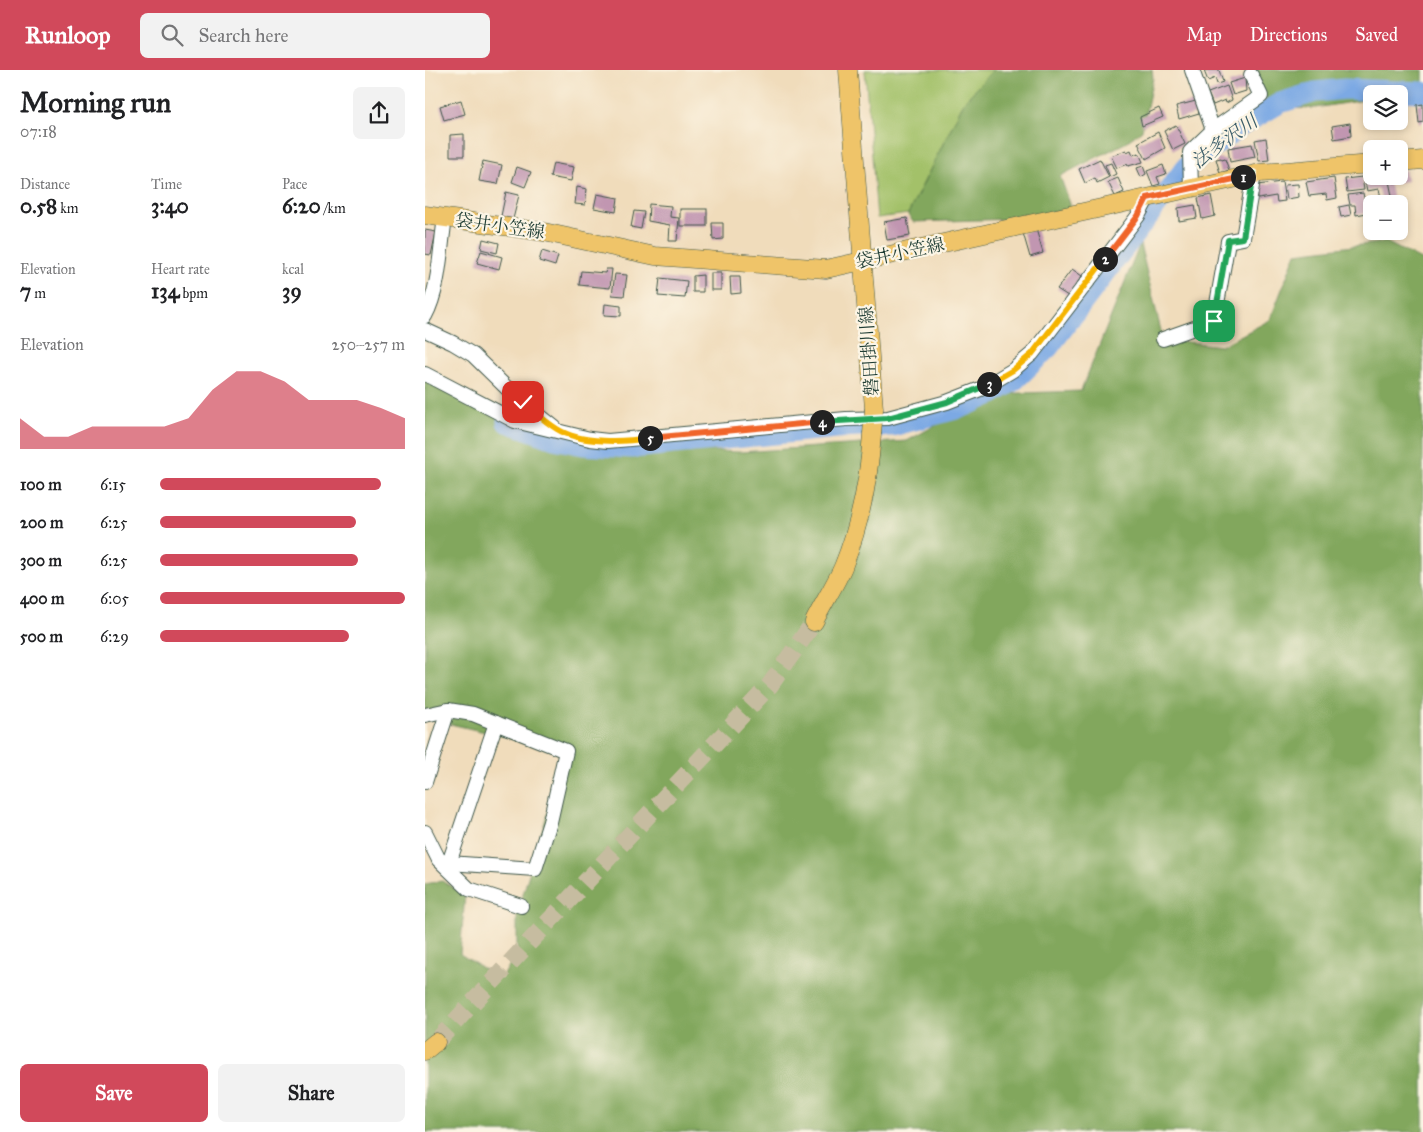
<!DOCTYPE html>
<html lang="en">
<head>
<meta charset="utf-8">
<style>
  :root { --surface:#fff; --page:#f2f2f2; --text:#202124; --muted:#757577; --accent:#d1495b }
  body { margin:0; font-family:"IM FELL Great Primer","Noto Serif JP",serif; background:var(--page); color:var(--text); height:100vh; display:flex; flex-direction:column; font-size:19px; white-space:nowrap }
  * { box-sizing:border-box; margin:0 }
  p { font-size:16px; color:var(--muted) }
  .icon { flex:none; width:28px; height:28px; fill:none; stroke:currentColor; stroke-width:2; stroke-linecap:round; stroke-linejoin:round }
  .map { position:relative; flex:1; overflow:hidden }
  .panel { display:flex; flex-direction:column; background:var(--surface); width:425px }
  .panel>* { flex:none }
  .controls { position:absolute; left:938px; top:15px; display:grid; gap:10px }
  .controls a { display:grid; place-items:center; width:45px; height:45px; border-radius:8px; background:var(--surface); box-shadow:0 2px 8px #0003; font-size:25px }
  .pin { position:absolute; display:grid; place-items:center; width:42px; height:42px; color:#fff; margin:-21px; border-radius:10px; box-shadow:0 2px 8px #0006 }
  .km { position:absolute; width:25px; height:25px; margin:-12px; border-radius:50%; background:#222; color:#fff; font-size:14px; line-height:25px; text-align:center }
  .round { display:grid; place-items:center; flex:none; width:52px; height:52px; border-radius:8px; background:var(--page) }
  .summary { display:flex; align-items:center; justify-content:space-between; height:85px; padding:0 20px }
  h1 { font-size:28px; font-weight:700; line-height:38px }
  .figures { display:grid; grid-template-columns:repeat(3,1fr); gap:8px; height:85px; padding:5px 20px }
  .figures div { display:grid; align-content:center }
  .figures b { font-size:21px; font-weight:700 }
  .figures small { font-size:14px; font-weight:400 }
  .figures p { font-size:14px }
  .chart { height:140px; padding:10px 20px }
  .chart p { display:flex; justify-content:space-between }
  .chart svg { width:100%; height:90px; margin-top:5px; fill:var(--accent); opacity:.7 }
  .button { display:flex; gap:10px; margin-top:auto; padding:10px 20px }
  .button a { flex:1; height:58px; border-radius:8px; background:var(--accent); color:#fff; font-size:20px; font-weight:700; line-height:58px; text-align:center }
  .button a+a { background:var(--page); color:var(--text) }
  ul { padding:0 20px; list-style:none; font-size:16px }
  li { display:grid; grid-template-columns:80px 60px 1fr; align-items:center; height:38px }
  li i { height:12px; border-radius:6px; background:var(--accent) }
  header { display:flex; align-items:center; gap:30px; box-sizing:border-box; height:70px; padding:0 25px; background:var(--accent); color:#fff }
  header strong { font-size:24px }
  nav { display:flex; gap:28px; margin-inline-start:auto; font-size:18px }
  .search { width:350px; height:45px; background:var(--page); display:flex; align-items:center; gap:12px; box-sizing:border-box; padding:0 18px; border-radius:8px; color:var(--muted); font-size:19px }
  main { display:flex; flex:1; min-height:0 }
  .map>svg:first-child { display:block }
</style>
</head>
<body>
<header>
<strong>Runloop</strong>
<div class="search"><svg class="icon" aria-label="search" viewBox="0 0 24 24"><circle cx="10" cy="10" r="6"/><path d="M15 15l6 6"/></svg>Search here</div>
<nav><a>Map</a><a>Directions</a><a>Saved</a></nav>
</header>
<main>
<section class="panel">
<div class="summary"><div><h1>Morning run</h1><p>07:18</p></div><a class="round"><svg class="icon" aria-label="share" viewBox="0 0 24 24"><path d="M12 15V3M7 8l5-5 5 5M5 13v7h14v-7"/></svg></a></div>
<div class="figures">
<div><p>Distance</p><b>0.58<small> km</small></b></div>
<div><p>Time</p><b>3:40</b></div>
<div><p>Pace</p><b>6:20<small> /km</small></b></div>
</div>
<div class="figures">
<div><p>Elevation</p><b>7<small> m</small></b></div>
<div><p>Heart rate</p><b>134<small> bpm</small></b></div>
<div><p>kcal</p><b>39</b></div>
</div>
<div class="chart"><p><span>Elevation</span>250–257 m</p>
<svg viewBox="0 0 160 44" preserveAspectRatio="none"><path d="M0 44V29L10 38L20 38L30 33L40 33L50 33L60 33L70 29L80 15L90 6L100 6L110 11L120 20L130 20L140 20L150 24L160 29V44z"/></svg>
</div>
<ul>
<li><b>100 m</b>6:15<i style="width:90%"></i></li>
<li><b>200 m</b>6:25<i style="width:80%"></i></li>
<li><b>300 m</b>6:25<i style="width:81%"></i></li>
<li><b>400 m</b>6:05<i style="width:100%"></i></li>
<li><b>500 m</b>6:29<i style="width:77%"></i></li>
</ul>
<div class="button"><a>Save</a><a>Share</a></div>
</section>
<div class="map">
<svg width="998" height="1062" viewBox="0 0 998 1062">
  <rect width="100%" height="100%" fill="#fcf5e5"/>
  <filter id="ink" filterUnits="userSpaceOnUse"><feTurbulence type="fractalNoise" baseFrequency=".02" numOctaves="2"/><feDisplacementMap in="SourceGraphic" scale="10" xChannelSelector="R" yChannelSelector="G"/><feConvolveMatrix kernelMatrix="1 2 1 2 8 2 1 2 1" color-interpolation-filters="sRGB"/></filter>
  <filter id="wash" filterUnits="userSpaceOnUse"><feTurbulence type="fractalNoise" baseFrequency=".0096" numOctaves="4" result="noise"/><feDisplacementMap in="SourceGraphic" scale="20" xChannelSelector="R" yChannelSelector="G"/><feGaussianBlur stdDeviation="1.12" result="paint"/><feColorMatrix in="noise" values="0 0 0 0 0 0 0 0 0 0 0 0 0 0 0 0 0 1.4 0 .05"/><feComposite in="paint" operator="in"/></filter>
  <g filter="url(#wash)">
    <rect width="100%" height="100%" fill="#f0dcbb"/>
    <path fill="#a3c169" stroke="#617f4e" d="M440 0H568L539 32 483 144 452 148Z"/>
    <g fill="#82a75d" stroke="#507248">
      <path d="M568 0H727L728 8 717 60 700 73 635 106 647 139 589 149 488 152 483 144 539 32Z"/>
      <path d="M825 0H998V17L989 16 964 24H946V29L890 38 851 39 842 30Z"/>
      <path d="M961 172 998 191V1062H0V814L17 811 40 825 35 884 76 910 92 882V844L141 681 0 648V307L90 351 195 377 315 382 482 371 567 324 656 321 715 174 738 269 796 276 845 250 871 183Z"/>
    </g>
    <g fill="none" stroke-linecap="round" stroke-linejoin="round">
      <path stroke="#7ba9e4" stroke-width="21" d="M82 352 129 369 159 375 207 378 432 356H467L538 337 567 324 590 310 624 277 761 97 816 56 855 33 890 22 920 19 998 22"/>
    </g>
    <g id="blocks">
      <g fill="#c196b1">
        <path d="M783 0H794L798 12 792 14 790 8 783 11 779 1Z"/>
        <path d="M820 8 821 21 808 25 804 13Z"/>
        <path d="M802 16 807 30 801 33 800 30 788 35 783 23Z"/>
        <path d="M36 30 40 44 19 50 15 36Z"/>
        <path d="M771 31 774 43 754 49 751 36Z"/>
        <path d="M998 34V52L994 53 992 35Z"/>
        <path d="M734 38 738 47 717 56 715 47Z"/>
        <path d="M925 53 926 66 909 69 907 56Z"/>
        <path d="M751 55 760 74 748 80 739 61Z"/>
        <path d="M733 62 740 78 721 89 713 73Z"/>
        <path d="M39 64V86H25V65Z"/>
        <path d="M841 68 844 90 834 91 830 70Z"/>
        <path d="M827 74 830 87 805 92 803 78Z"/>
        <path d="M701 80 702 82 706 80 708 85 714 83 718 92 703 96 702 94 692 98 686 86Z"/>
        <path d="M796 88 797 90 800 89 804 100 795 103 791 89Z"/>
        <path d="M675 89 684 107 672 113 670 108 660 113 654 99Z"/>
        <path d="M58 91 77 95 73 114 54 111Z"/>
        <path d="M128 93 149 97 146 111 125 107Z"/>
        <path d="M686 93 691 104 685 107 680 95Z"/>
        <path d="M738 95 741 104 732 107 735 114 728 116 722 101Z"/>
        <path d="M718 96 721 104 716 107 712 98Z"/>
        <path d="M92 97 106 102 100 117 87 112Z"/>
        <path d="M980 100 982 111 969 113 968 106H974V101Z"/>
        <path d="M946 106H963L968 131 961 132 960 127 956 128 954 119 942 121 939 107Z"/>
        <path d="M937 107 939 120 922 122 920 109Z"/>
        <path d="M693 108 699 122 690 126 683 112Z"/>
        <path d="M909 108 912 128 902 130 901 124 884 126 881 112Z"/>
        <path d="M857 112 860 131 852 132 851 126 833 129 832 115Z"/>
        <path d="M873 114 874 127 862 129 860 115Z"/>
        <path d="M152 117 162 119 160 135 150 134Z"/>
        <path d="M81 122 94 125 88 149 76 146Z"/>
        <path d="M938 123 942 143 931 145 930 135H925L923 125Z"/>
        <path d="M172 124 193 128 191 142 169 138Z"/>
        <path d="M786 125 790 146 777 149 773 128Z"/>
        <path d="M224 134 246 136 245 147 254 148 252 171H244L245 155 223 151Z"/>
        <path d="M770 135 772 148 754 151 753 138Z"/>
        <path d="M924 135 926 145 916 147 914 137Z"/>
        <rect x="255" y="139" width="27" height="17"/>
        <path d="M209 141 219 142 216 159 206 157Z"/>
        <path d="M482 148 485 166 462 170 459 152Z"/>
        <path d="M287 153H298V169L288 170Z"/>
        <path d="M611 159 618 183 605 187 598 163Z"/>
        <path d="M0 160 11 162 6 185 0 184Z"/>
        <path d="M58 169 74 173 72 183 56 179Z"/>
        <path d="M56 181 77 187 74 199 52 193Z"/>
        <path d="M117 181 133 186 130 196 114 191Z"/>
        <path d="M181 199H187L185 218 154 215 156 201 180 203Z"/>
        <path d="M647 199 657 206 643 226 632 219Z"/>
        <rect x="286" y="203" width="10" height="17"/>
        <path d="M190 204 202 205 199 226 187 225Z"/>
        <path d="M278 205V222H268V206Z"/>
        <path d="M305 207H315L316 223 306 224Z"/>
        <path d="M235 208 262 211 260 228 233 226Z"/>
        <path d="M180 234 196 236V246L179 245Z"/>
      </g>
    </g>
  </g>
  <g filter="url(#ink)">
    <use href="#blocks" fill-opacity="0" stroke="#3e5548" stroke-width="1"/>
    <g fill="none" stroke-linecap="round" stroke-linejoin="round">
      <path stroke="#c6bca0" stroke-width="18" stroke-dasharray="18 9" stroke-linecap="butt" d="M11 972 345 615 389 552"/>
      <defs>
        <g id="minor">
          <path d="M767 0 788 60"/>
          <path d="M766 118 765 82 788 60 836 26 826 5"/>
          <path d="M0 246C15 218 15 179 20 148"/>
          <path d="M0 260 28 273 48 285 90 326 130 358"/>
          <path d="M738 269 789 251 803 171 818 168 829 104"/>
          <path d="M0 304 90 351 165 369 183 371 421 349 463 348 522 332 558 318 588 300 607 284 713 146 722 129"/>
          <path d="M0 645 23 640 48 644 141 681 125 752 110 799 24 793 14 790"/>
          <path d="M0 712 23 640"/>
          <path d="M0 762 14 790 44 819 96 836"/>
          <path d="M24 793 71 653"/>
        </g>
        <g id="major">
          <path d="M423 0 449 339"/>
          <path d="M974 92 998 90"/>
          <path d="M0 145 119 162 230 186 401 199 835 103 946 94"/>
          <path d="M389 552C398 534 410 515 418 497 435 455 444 409 447 364"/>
          <path d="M0 981 11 972"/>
        </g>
      </defs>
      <use href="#minor" stroke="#3e5548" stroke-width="16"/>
      <use href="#major" stroke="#3e5548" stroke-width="19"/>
      <use href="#minor" stroke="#fff" stroke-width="14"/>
      <use href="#major" stroke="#efc469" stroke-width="18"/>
      <defs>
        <path id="major-bridge" d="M447 364 449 339"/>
      </defs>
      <use href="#major-bridge" stroke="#3e5548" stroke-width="19" stroke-linecap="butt"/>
      <use href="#major-bridge" stroke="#efc469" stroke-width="18"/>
    </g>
  </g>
  <g fill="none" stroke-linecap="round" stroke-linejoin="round" filter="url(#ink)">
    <defs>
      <path id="split-1" d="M789 251 803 170 818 168 828 104 818 107"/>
      <path id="split-2" d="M680 189 713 146 722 128 818 107"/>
      <path id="split-3" d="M564 314 588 300 607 284 680 189"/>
      <path id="split-4" d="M397 352 463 348 522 332 564 314"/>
      <path id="split-5" d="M225 368 397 352"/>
      <path id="split-6" d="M98 332C109 341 119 351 132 359 156 374 198 372 225 368"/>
    </defs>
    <use href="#split-1" stroke="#fff" stroke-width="10"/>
    <use href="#split-2" stroke="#fff" stroke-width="10"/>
    <use href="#split-3" stroke="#fff" stroke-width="10"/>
    <use href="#split-4" stroke="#fff" stroke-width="10"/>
    <use href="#split-5" stroke="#fff" stroke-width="10"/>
    <use href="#split-6" stroke="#fff" stroke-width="10"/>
    <use href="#split-1" stroke="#22a559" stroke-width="6"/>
    <use href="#split-2" stroke="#f0652b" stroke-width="6"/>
    <use href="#split-3" stroke="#f5b400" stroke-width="6"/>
    <use href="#split-4" stroke="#22a559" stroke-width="6"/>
    <use href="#split-5" stroke="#f0652b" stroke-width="6"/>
    <use href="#split-6" stroke="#f5b400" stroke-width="6"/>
  </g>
  <g text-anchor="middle" stroke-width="4.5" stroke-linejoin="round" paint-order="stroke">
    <g font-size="18" fill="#1f3d34" stroke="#fcf5e5">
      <text transform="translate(75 156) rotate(8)" y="6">袋井小笠線</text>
      <text transform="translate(475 183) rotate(-12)" y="6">袋井小笠線</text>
      <text transform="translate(444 281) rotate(-94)" y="6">磐田掛川線</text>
    </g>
    <g font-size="19" font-style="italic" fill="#3b5d69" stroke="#fcf5e5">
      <text transform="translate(799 71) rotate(-36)" y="7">法多沢川</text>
    </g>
  </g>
</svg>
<div class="controls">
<a><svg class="icon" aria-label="layers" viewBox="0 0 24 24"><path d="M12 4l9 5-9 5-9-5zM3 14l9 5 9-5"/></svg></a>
<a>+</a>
<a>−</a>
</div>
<div class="pin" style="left:789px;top:251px;background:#1e9e55"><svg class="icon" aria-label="arrive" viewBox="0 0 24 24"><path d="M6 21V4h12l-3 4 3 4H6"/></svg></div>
<div class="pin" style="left:98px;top:332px;background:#d93025"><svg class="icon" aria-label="check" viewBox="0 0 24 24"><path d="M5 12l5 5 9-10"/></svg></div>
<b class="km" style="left:818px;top:107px">1</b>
<b class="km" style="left:680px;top:189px">2</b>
<b class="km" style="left:564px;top:314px">3</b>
<b class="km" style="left:397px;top:352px">4</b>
<b class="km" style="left:225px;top:368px">5</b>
</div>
</main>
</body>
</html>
